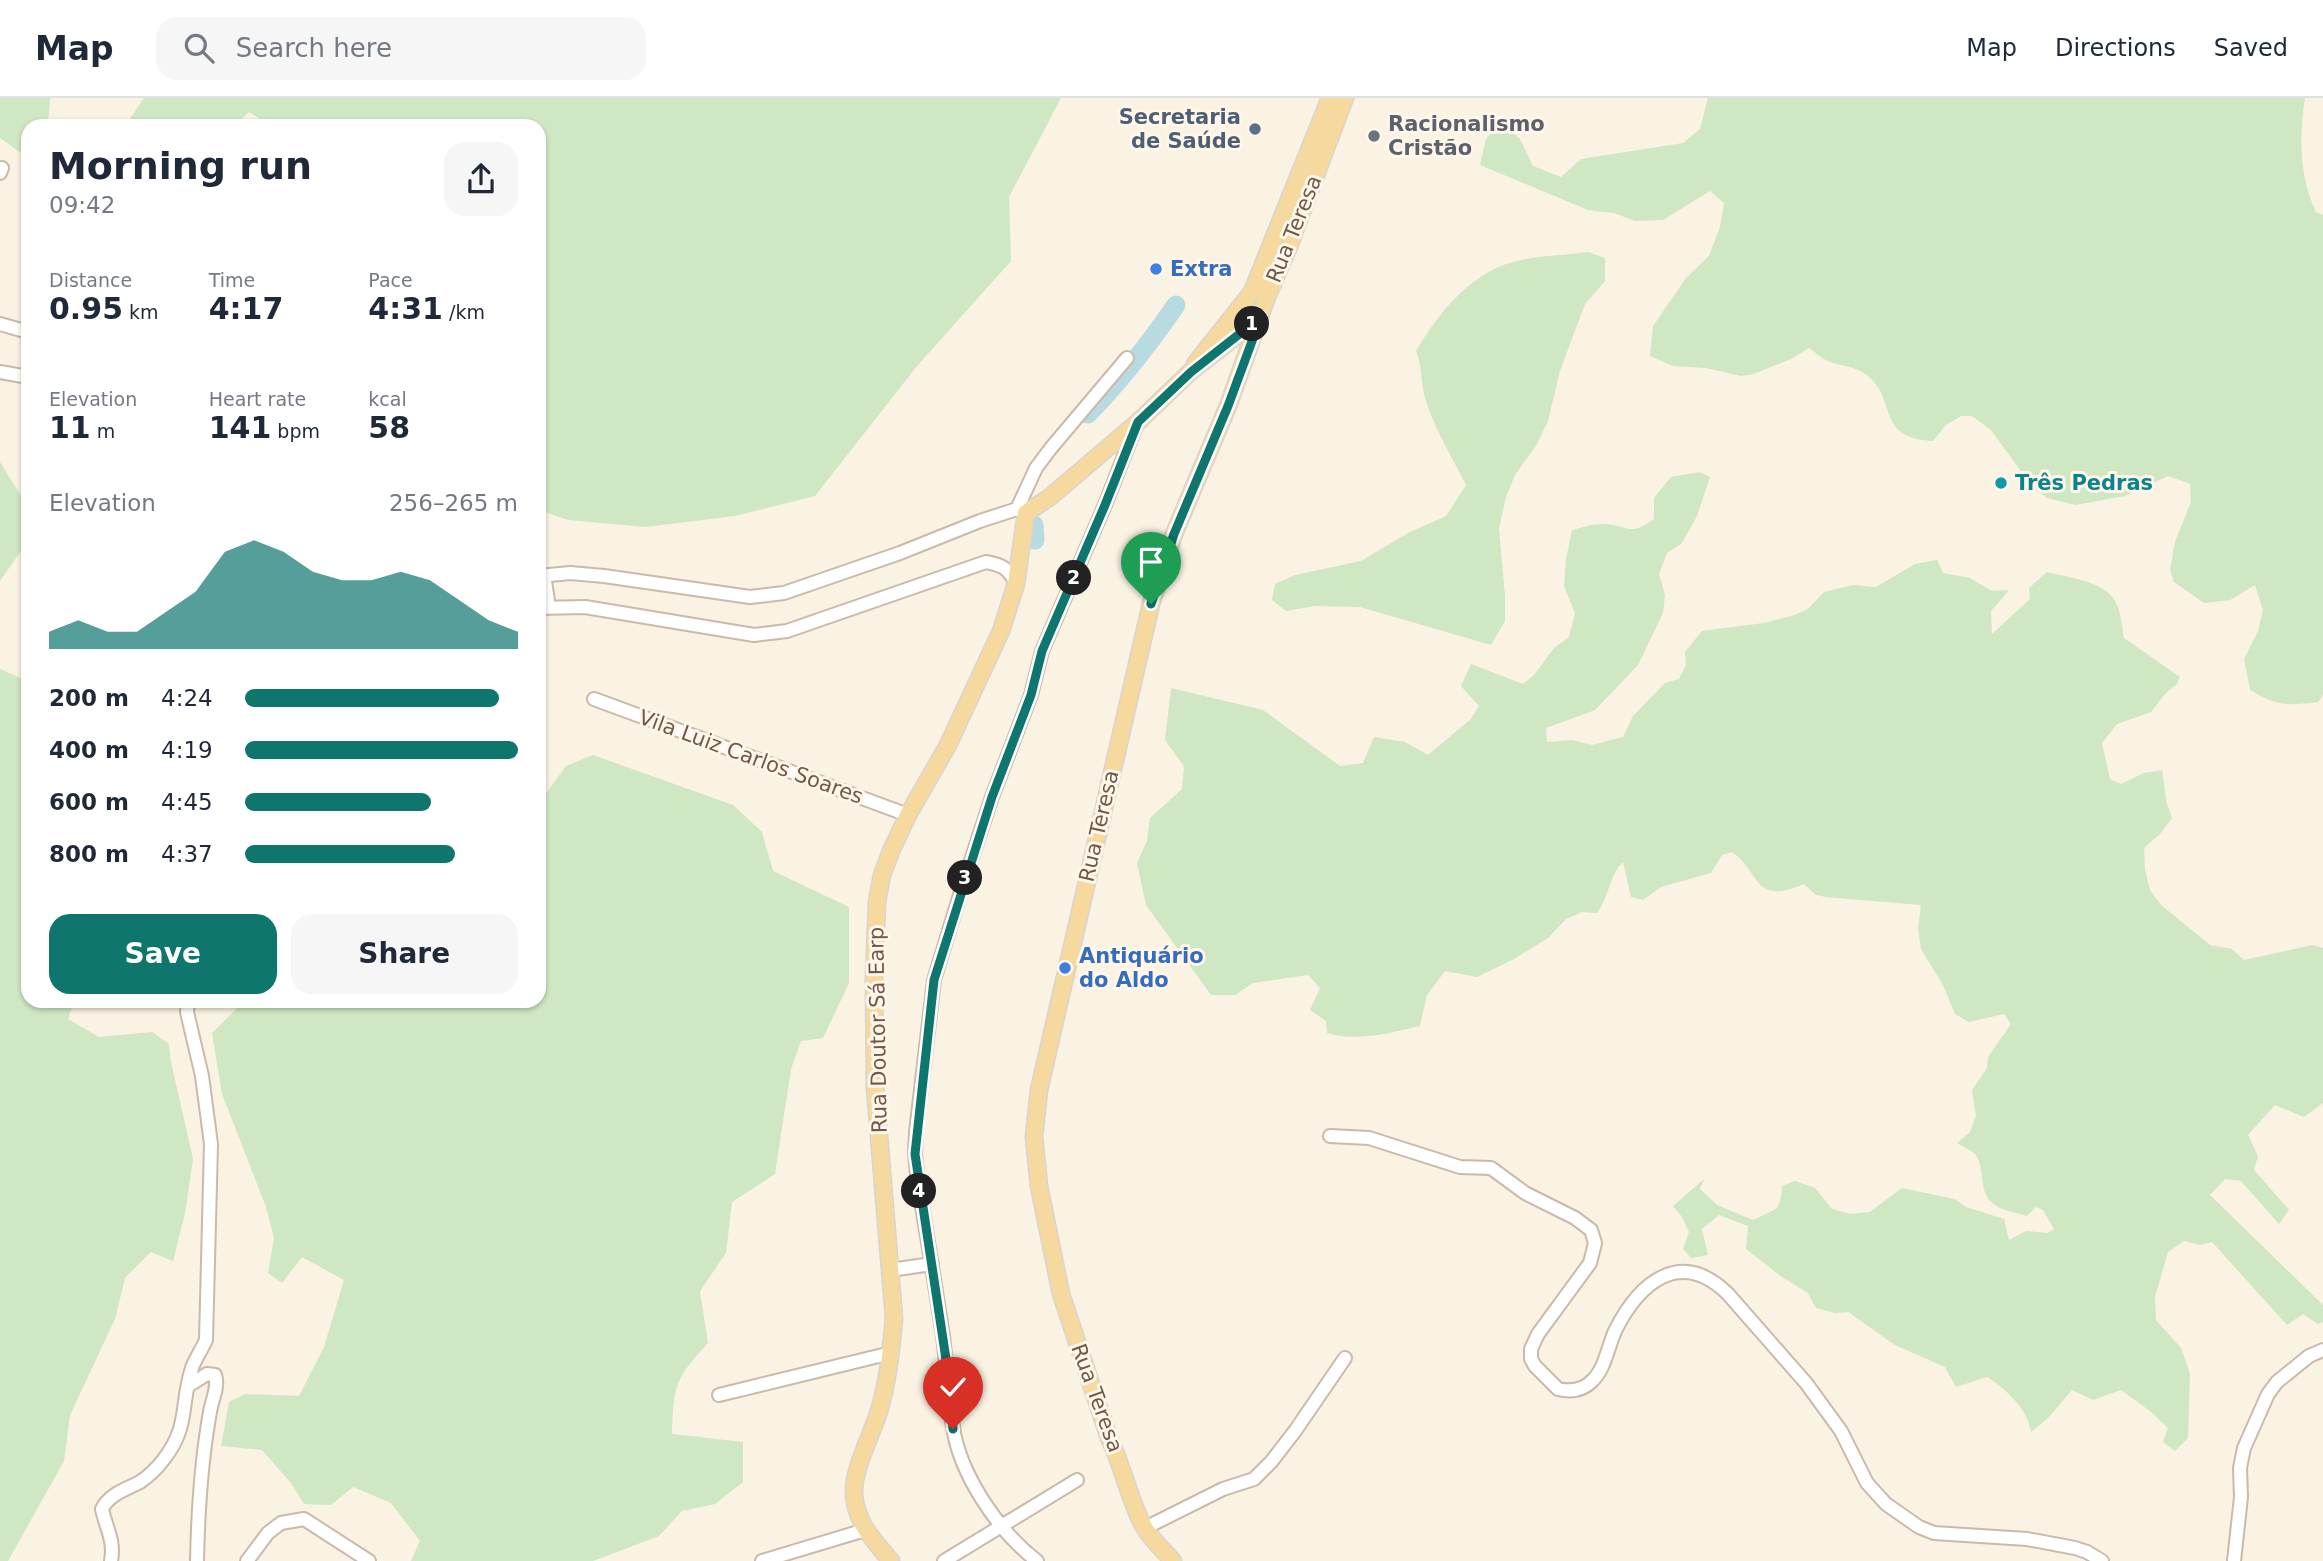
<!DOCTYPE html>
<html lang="en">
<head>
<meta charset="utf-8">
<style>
  :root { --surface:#fff; --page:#f6f6f7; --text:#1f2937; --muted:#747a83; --line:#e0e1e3; --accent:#0f766e }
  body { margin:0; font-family:"DejaVu Sans",sans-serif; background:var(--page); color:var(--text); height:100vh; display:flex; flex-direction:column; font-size:26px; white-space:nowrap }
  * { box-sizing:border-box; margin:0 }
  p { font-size:23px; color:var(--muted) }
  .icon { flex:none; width:38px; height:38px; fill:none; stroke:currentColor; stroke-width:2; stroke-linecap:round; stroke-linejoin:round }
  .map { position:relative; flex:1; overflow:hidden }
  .panel { position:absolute; left:21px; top:21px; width:525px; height:889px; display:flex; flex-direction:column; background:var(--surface); border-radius:21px; box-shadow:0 2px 5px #0004 }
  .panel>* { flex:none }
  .pin { position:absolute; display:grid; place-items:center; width:60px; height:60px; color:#fff; margin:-72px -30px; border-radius:50% 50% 50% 0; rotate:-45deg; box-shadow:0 0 7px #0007 }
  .pin .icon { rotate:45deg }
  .km { position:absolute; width:35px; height:35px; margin:-18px; border-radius:50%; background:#222; color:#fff; font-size:19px; line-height:35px; text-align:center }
  .round { display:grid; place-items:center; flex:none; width:74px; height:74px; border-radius:21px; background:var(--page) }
  .head { display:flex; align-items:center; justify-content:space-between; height:119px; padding:0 28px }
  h1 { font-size:38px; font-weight:600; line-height:52px }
  .metrics { display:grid; grid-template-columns:repeat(3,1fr); gap:10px; height:119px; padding:7px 28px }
  .metrics div { display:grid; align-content:center }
  .metrics b { font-size:30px; font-weight:600 }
  .metrics small { font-size:19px; font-weight:400 }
  .metrics p { font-size:19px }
  .chart { height:196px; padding:14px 28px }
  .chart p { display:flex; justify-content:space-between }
  .chart svg { width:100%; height:126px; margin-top:7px; fill:var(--accent); opacity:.7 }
  .action { display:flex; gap:14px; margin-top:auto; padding:14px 28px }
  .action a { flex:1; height:80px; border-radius:21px; background:var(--accent); color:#fff; font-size:28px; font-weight:600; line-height:80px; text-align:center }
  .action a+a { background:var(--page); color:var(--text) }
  ul { padding:0 28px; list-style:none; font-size:23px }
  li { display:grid; grid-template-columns:112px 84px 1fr; align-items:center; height:52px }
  li i { height:18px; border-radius:9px; background:var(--accent) }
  header { display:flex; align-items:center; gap:42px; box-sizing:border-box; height:98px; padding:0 35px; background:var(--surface); border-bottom:2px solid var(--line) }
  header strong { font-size:33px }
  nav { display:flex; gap:38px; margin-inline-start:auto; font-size:24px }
  .search { width:490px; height:63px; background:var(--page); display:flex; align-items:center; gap:18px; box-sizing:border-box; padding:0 24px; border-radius:21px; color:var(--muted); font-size:26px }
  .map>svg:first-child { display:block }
</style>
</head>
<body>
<header>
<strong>Map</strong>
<div class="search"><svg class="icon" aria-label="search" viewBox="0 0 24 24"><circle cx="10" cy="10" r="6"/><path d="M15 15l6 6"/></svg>Search here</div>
<nav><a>Map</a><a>Directions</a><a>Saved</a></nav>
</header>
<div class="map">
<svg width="2323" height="1463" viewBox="0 0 2323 1463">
  <rect width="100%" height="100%" fill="#faf2e2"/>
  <g fill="#cfe7c2">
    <path d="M0 0H50L48 28H28V60L0 40Z"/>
    <path d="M144 0H1061L1009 99 1011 163 917 268 815 398 735 418 645 429 568 422 539 412V28H378L363 21 324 28H265V24L249 14 234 28H125Z"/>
    <path d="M1708 0H2305C2299 40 2299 77 2316 114L2323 117V597L2318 604C2287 608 2277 608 2250 592L2244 561 2258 533 2263 512 2255 487 2230 502 2204 505 2174 484 2170 472 2175 444 2191 404 2190 386 2168 378 2125 398 2075 407 2047 400 2031 387 1991 332 1972 318H1961L1946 327 1933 343C1873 340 1900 300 1864 275 1854 268 1839 268 1828 263 1821 260 1815 254 1809 250L1791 261 1753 276 1741 278 1706 270 1673 268 1650 258 1653 228 1686 180 1709 158 1720 129 1724 105 1710 93 1663 122 1635 123 1614 115 1588 112 1480 67 1486 41 1501 23 1520 41 1533 68 1561 79 1581 61 1683 45 1700 31Z"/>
    <path d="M1588 154 1605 160V183L1585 206 1560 273 1548 323 1537 346 1515 377 1506 399 1499 431 1505 498V523L1491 547 1360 509 1315 508 1286 513 1272 502 1275 486 1295 477 1361 463 1408 435 1446 418 1466 387C1452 359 1432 327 1424 296 1421 282 1422 268 1416 253 1438 216 1469 176 1513 164 1536 157 1564 158 1588 154Z"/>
    <path d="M0 364 21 398 25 447 0 483Z"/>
    <path d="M1700 374 1710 379 1697 418 1682 445 1667 455 1659 476 1665 497 1663 515 1638 567 1595 612 1546 630 1547 644 1572 642 1592 647 1623 639 1633 618 1665 585 1679 581 1686 567 1685 554 1702 533 1764 525 1795 517 1808 511 1824 494 1853 487 1876 489 1915 466 1937 462 1943 475 1970 480 1992 493 2009 492 1991 513 1992 536 2030 501 2029 490 2047 474C2070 480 2107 483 2117 507 2121 517 2122 529 2124 540L2180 579 2177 586 2165 596 2151 614 2117 626 2102 645 2110 681 2121 686 2144 675 2162 672 2167 706 2172 720 2160 736 2144 750 2145 772 2150 792 2161 807 2210 847 2232 851 2244 862 2313 847 2323 850V1005L2304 1019 2275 1007 2248 1037 2258 1058 2254 1072 2289 1112 2279 1126 2241 1083 2225 1081 2210 1097 2323 1207V1224L2318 1226 2303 1216 2287 1227 2212 1144 2200 1147 2184 1143 2168 1154 2155 1199 2156 1222 2181 1250 2190 1275 2188 1340 2175 1353 2163 1344 2168 1330 2150 1313 2121 1292 2093 1302 2072 1292 2048 1320 2031 1334C2028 1311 2006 1291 1987 1279L1956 1289 1945 1269 1895 1247 1848 1214 1835 1215 1816 1210 1808 1195 1782 1179 1746 1151 1748 1128 1719 1117 1702 1131 1708 1157 1691 1160 1683 1151 1689 1134 1682 1119 1673 1108 1704 1081 1700 1091 1717 1107 1753 1122C1774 1111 1781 1115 1782 1088L1795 1083 1815 1090 1832 1111 1850 1116 1870 1114 1902 1090 1955 1101 1966 1109 2004 1121 2009 1142 2026 1133 2048 1135 2054 1131 2043 1112 2036 1109 2027 1118C2016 1115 2000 1112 1991 1104 1979 1093 1985 1071 1976 1057 1972 1052 1963 1049 1957 1045L1970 1034 1976 1018 1972 992 1987 970 1988 959 2011 926 2004 916 1969 924 1955 916 1943 887 1921 851 1918 830 1921 807 1826 799 1816 797 1804 786C1752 808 1762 775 1732 754L1722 757 1711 775 1661 789 1643 802 1631 799 1623 764C1609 778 1609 799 1597 815L1582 814 1566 821 1548 840 1514 861 1477 879 1445 873 1427 897 1420 928C1389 935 1359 944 1327 935L1326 923 1310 912 1320 890 1308 877 1253 885 1235 897H1211L1146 807 1137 765 1147 743 1150 720 1182 691 1184 668 1165 642 1171 590 1263 612 1340 668 1363 665 1374 639 1405 644 1428 657 1471 621 1479 608 1461 588 1471 566 1523 586 1534 577 1554 550 1569 539 1575 515 1564 488 1566 461 1572 432C1581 430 1592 426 1601 426 1626 425 1627 441 1654 421V400L1671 379Z"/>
    <path d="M0 571 25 582 28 580V903H74L68 921 99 939 152 934 169 946 171 964 193 1061 185 1115 173 1163 151 1154 125 1180 115 1221 70 1317 64 1363 8 1463H0Z"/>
    <path d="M593 657 733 707 762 734 773 773 849 809V885L823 940 801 943 791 971 775 1076 732 1104 726 1155 700 1193 708 1245C674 1282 674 1287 672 1336L743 1344V1384L715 1406 682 1413 659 1438 593 1463H411L420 1443 391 1405 353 1389 331 1407 304 1406 291 1385 262 1352 221 1348 229 1304 245 1296 299 1298 324 1249 344 1182 302 1159 282 1185 268 1175 274 1140 266 1109 222 996 212 935 238 909 239 903H539V705L566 668Z"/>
  </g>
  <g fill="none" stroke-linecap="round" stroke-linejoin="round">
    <g stroke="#b8dbe2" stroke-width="19">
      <path d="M1088 316C1121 282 1149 246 1176 207"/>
      <path d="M1034 427 1035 442"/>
    </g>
    <defs>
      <g id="minor">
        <path d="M0 75 2 70"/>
        <path d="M0 226 28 234"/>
        <path d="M0 274 28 279"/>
        <path d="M1017 411 1036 370 1051 350 1127 260"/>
        <path d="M544 477 549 509"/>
        <path d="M539 478 570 475 604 478 750 499 784 495 900 455 980 423 1017 411 1026 415"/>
        <path d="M539 510 585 509 754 537 787 533 986 464C1003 467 1009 471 1016 486"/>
        <path d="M594 601 908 717"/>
        <path d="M1330 1038 1369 1040 1460 1069 1491 1070 1525 1095 1575 1120 1591 1132 1595 1145 1590 1165 1538 1236 1531 1251V1261L1535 1268 1558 1291C1571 1294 1583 1293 1593 1282 1605 1270 1608 1249 1615 1233 1639 1185 1680 1149 1728 1196L1806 1285 1841 1333 1867 1385 1886 1406 1919 1429 1934 1435 2027 1441 2075 1450 2087 1454 2102 1463"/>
        <path d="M890 1172 932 1166"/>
        <path d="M188 1288 207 1276 215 1277C219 1289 212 1301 210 1314 201 1364 198 1412 197 1463"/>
        <path d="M719 1297 891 1255"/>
        <path d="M1145 1430 1223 1391 1254 1381 1271 1364 1295 1333 1345 1260"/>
        <path d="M111 1463C115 1443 106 1430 102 1411 109 1396 127 1391 140 1384 149 1378 158 1369 164 1361 190 1327 180 1306 192 1270 195 1261 202 1251 206 1242L211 1046 202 978 187 914 188 903"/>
        <path d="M247 1463 268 1435 281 1425 304 1421 369 1463"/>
        <path d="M762 1463 865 1432"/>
        <path d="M944 1463 1077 1382"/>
        <path d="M1037 1463C999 1434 960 1377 953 1329 948 1299 947 1269 943 1238 935 1187 927 1136 918 1085L915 1056 916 1034 934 882 963 787 992 699 1031 597 1042 553 1105 407 1137 325"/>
        <path d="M2234 1463 2241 1399 2240 1370 2244 1350 2268 1296 2277 1284 2309 1258 2323 1252"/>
      </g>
      <g id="major">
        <path d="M1195 266 1252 194 1330 0"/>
        <path d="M891 1463C873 1442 854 1422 854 1393 854 1370 871 1338 878 1316 888 1286 891 1252 894 1220L875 989 874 879 877 804 882 777 891 753 908 717 948 647 1001 533 1016 486 1026 415 1050 399 1138 324 1190 274 1259 220"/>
        <path d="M1173 1463C1163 1452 1152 1442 1144 1429 1129 1402 1123 1368 1109 1340L1061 1196 1039 1088 1034 1039 1039 992 1151 506 1174 436 1228 308 1267 199 1288 151 1345 0"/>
      </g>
    </defs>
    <use href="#minor" stroke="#cabaaa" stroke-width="16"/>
    <use href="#major" stroke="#dad4d0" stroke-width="19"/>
    <use href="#minor" stroke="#fff" stroke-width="12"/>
    <use href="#major" stroke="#f6d99e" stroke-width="16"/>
  </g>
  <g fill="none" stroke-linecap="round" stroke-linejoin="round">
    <defs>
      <path id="route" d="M953 1331 949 1281 915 1056 934 882 992 699 1031 597 1042 553 1105 407 1138 324 1191 274 1261 219 1228 308 1174 436 1151 506"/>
    </defs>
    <use href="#route" stroke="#fff" stroke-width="14"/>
    <use href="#route" stroke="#0f766e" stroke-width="9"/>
  </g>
  <circle fill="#5c6f8a" stroke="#fef6e8" stroke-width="2.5" cx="1255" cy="31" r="7"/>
  <circle fill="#6b7280" stroke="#fef6e8" stroke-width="2.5" cx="1374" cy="38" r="7"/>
  <g fill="#3f7fe0" stroke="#fef6e8" stroke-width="2.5">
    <circle cx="1156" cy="171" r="7"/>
    <circle cx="1065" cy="870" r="7"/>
  </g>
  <circle fill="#0f9aa8" stroke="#fef6e8" stroke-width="2.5" cx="2001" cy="385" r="7"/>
  <g text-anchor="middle" stroke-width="6" stroke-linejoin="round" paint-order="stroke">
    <g font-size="21" font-weight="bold" fill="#4e5e75" stroke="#fef6e8" text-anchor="end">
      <text x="1241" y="26">Secretaria<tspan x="1241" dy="24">de Saúde</tspan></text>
    </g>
    <g font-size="21" font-weight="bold" fill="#5b616d" stroke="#fef6e8" text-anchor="start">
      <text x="1388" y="33">Racionalismo<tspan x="1388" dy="24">Cristão</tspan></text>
    </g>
    <g font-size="21" fill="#70594a" stroke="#fef6e8">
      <text transform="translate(1294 131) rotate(-68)" y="7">Rua Teresa</text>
      <text transform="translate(751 659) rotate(20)" y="7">Vila Luiz Carlos Soares</text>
      <text transform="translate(1099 728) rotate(-77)" y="7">Rua Teresa</text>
      <text transform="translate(878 932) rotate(-91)" y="7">Rua Doutor Sá Earp</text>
      <text transform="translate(1097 1300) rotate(70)" y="7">Rua Teresa</text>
    </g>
    <g font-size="21" font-weight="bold" fill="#366cbe" stroke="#fef6e8" text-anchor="start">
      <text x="1170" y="178">Extra</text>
      <text x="1079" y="865">Antiquário<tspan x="1079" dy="24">do Aldo</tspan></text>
    </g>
    <g font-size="21" font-weight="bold" fill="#0d838f" stroke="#fef6e8" text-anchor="start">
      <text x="2015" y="392">Três Pedras</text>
    </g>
  </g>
</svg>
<div class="pin" style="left:1151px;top:506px;background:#1e9e55"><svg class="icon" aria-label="arrive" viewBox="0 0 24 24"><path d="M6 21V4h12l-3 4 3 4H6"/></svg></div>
<div class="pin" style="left:953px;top:1331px;background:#d93025"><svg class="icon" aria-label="check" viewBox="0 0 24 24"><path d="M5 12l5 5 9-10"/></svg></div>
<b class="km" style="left:1252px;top:226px">1</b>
<b class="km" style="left:1074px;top:480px">2</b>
<b class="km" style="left:965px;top:780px">3</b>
<b class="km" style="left:919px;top:1093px">4</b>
<section class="panel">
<div class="head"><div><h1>Morning run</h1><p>09:42</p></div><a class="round"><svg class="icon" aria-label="share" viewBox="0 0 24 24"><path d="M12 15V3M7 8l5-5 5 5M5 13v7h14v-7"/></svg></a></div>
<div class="metrics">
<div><p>Distance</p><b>0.95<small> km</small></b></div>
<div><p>Time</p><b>4:17</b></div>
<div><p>Pace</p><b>4:31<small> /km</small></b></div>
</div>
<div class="metrics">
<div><p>Elevation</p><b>11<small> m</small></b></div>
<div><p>Heart rate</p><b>141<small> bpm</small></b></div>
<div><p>kcal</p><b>58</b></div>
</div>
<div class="chart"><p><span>Elevation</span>256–265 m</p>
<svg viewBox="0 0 160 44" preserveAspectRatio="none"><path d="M0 44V38L10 34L20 38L30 38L40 31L50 24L60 10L70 6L80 10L90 17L100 20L110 20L120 17L130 20L140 27L150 34L160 38V44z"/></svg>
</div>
<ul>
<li><b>200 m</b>4:24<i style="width:93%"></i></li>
<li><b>400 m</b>4:19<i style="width:100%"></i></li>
<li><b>600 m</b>4:45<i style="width:68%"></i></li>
<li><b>800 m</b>4:37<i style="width:77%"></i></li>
</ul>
<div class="action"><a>Save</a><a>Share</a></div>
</section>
</div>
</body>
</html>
